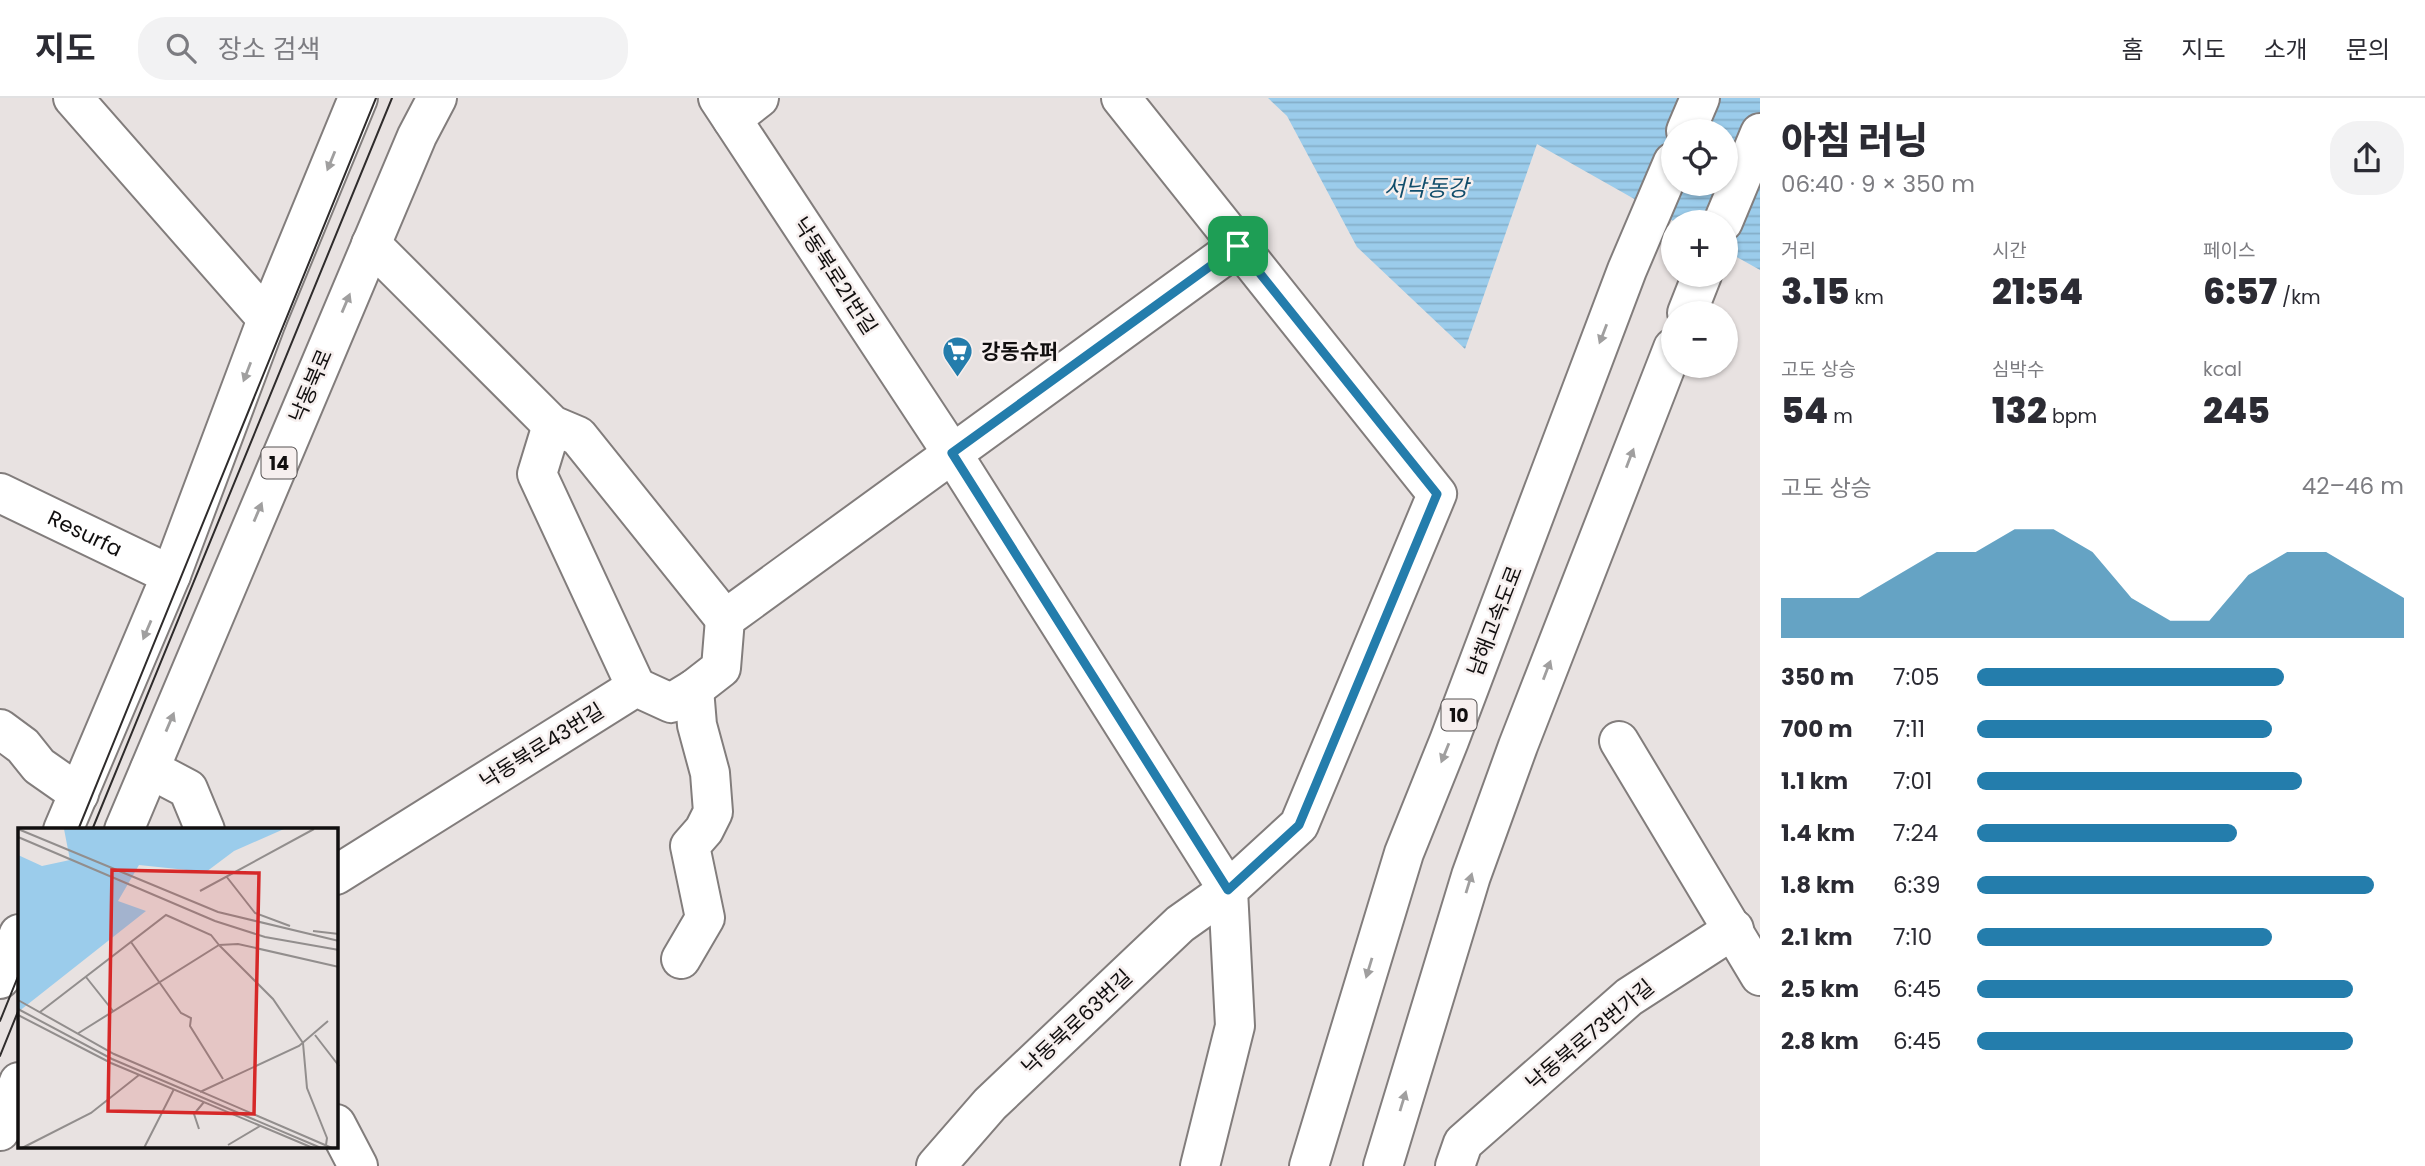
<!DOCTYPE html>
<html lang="ko">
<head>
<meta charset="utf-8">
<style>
  :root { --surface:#fff; --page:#f2f2f3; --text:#2b2b33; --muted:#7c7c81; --line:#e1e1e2; --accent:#247dac }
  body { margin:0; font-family:Poppins,"Noto Sans KR",sans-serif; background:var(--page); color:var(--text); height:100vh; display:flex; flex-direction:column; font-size:26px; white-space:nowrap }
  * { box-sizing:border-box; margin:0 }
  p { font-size:23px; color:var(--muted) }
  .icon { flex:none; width:38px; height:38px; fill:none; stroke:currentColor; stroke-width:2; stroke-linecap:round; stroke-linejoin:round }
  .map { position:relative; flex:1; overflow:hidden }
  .drawer { display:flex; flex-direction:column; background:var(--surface); width:665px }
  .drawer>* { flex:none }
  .fabs { position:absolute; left:1661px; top:21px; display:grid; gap:14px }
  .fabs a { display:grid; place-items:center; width:77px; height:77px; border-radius:50%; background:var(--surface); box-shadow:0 2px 5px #0004; font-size:35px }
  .pin { position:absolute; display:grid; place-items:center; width:60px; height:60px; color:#fff; margin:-30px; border-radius:14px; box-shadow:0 4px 10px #0006 }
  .round { display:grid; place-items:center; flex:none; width:74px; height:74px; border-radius:28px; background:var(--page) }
  .overview { display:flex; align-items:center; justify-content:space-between; height:119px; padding:0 21px }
  h1 { font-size:38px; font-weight:800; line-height:52px }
  .stats { display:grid; grid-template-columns:repeat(3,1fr); gap:10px; height:119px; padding:7px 21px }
  .stats div { display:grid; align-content:center }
  .stats b { font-size:35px; font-weight:800 }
  .stats small { font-size:19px; font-weight:400 }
  .stats p { font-size:19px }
  .chart { height:196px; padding:14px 21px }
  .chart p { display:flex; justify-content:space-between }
  .chart svg { width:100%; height:126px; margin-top:7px; fill:var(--accent); opacity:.7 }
  ul { padding:0 21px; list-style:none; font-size:23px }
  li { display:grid; grid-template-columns:112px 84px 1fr; align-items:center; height:52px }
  li i { height:18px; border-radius:9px; background:var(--accent) }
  header { display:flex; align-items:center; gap:42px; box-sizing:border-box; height:98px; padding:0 35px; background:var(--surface); border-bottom:2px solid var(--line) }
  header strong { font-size:33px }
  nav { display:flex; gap:38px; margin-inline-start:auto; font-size:24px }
  .search { width:490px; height:63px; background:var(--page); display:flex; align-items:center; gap:18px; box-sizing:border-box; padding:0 24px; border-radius:28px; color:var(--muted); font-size:26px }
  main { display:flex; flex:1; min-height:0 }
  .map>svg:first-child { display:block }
</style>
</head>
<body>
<header>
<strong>지도</strong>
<div class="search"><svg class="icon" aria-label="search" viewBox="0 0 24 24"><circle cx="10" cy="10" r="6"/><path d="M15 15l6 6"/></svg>장소 검색</div>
<nav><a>홈</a><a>지도</a><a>소개</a><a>문의</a></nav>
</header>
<main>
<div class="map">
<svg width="1760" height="1068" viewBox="0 0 1760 1068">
  <defs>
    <pattern id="water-rules" width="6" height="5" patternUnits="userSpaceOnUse" patternTransform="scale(1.75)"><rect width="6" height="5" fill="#9bcceb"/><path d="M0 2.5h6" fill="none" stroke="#84aec8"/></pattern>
  </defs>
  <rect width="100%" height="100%" fill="#e8e2e1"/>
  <path fill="url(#water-rules)" fill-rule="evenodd" d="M1268 0H1760V172L1726 153V124H1675L1537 46 1465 251 1357 149 1287 18ZM1673 33H1726V86H1673Z"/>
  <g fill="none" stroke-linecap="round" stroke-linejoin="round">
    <defs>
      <g id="minor">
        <path d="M73 0 267 221"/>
        <path d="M718 0 952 355 1228 792 1180 826 990 1006 936 1068"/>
        <path d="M1121 0 1437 396 1299 727 1228 792 1235 928 1200 1068"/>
        <path d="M732 21 759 0"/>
        <path d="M371 146 552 327 578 338 725 521"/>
        <path d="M552 327 537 376 636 589"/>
        <path id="s1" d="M0 395 171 477"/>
        <path d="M0 631 23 648 39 668 79 696"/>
        <path d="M1619 643 1760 878"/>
        <path d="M150 671 188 691 205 732"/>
        <path d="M336 777 636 589 671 605 694 591 721 570 725 521 1238 148"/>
        <path d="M681 861 705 820 690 748 704 732 713 714 710 675 697 627 694 591"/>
        <path d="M336 1026 358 1068"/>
        <path d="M1455 1068 1463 1045 1629 899 1734 831"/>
      </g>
      <g id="major">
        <path d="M63 732 171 477 267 221 358 0"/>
        <path d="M124 732 417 38 437 0"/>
        <path d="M0 881 19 836"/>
        <path d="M0 1033 19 984"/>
      </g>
      <g id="highway">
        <path d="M1686 33 1700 0"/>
        <path d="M1723 124 1760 35"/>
        <path d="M1687 215 1702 177"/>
        <path d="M1309 1068 1404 755 1449 643 1627 172 1673 64"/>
        <path d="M1383 1068 1471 778 1518 648 1673 250"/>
      </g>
    </defs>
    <use href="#minor" stroke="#827d7c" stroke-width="42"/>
    <use href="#major" stroke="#827d7c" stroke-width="42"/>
    <use href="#highway" stroke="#827d7c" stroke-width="42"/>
    <use href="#minor" stroke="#fff" stroke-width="38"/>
    <use href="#major" stroke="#fff" stroke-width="38"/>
    <use href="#highway" stroke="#fff" stroke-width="38"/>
    <g stroke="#2f2c2c" stroke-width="2">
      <path d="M78 732 376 0"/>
      <path d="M92 732 392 0"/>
      <path d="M0 923 19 876"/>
      <path d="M0 958 19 911"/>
    </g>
  </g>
  <defs><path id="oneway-solid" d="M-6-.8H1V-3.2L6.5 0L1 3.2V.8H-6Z" transform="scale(1.75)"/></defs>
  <g fill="#a09f9f">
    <use href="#oneway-solid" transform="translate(331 63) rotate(112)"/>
    <use href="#oneway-solid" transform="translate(346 205) rotate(-67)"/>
    <use href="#oneway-solid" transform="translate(1603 236) rotate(111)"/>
    <use href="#oneway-solid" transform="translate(247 274) rotate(111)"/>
    <use href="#oneway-solid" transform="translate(1630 360) rotate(-69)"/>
    <use href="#oneway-solid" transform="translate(258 414) rotate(-67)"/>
    <use href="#oneway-solid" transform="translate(147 532) rotate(113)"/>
    <use href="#oneway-solid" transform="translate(1547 572) rotate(-69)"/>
    <use href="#oneway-solid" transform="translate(170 624) rotate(-67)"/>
    <use href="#oneway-solid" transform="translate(1445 655) rotate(112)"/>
    <use href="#oneway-solid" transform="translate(1469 785) rotate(-73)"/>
    <use href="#oneway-solid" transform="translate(1369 870) rotate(107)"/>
    <use href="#oneway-solid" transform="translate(1403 1003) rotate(-73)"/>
  </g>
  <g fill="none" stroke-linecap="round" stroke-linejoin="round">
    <defs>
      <path id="route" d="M1238 148 1437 396 1299 727 1228 792 952 355Z"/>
    </defs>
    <use href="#route" stroke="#fff" stroke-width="14"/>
    <use href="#route" stroke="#247dac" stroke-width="9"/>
  </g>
  <defs>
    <symbol id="supermarket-pin" viewBox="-11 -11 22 30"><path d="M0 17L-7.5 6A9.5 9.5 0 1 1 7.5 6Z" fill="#247dac" stroke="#f6efee"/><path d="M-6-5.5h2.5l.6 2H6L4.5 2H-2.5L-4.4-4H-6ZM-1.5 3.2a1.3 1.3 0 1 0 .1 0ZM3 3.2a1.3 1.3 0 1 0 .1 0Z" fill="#fff"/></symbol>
  </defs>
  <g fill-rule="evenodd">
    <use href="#supermarket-pin" x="940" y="236" width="35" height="47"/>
  </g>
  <g text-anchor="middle" stroke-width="5" stroke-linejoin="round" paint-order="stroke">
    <g fill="#f6efee" stroke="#565252" stroke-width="2">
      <rect x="261.5" y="349.5" width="35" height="31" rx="5"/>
      <rect x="1441.5" y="601.5" width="35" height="31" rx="5"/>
    </g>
    <g font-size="19" font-weight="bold" fill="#110f0f">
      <text x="279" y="372">14</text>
      <text x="1459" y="624">10</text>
    </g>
    <g font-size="21" fill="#110f0f" stroke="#f6efee">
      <text transform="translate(835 178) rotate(57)" y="7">낙동북로21번길</text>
      <text transform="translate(311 288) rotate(-67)" y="7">낙동북로</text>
      <text dy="7" stroke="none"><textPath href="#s1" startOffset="94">Resurfa</textPath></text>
      <text transform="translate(1495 523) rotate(-69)" y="7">남해고속도로</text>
      <text transform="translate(542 648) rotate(-32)" y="7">낙동북로43번길</text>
      <text transform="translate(1077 924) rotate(-43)" y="7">낙동북로63번길</text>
      <text transform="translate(1590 937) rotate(-40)" y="7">낙동북로73번가길</text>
    </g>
    <g font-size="21" font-weight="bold" fill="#110f0f" stroke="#f6efee" text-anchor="start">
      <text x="981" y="261">강동슈퍼</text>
    </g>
    <g font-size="23" font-style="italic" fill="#114d6b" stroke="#f6efee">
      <text x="1426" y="98">서낙동강</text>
    </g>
  </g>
  <g transform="translate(18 730)">
    <rect width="320" height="320" fill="#e8e2e1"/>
    <path d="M46 1H266L216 23 188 44 121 37 100 73 128 83 0 184V27L24 38 52 32Z" fill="#9bcceb"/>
    <path fill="none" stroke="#928e8d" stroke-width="2" d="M0 1 200 84 321 113M0 9 197 93 247 109 321 122M208 48 237 85 272 98M182 63 296 1M295 103 321 106M113 114 163 185 173 190 172 198 205 251M68 149 95 183M0 172 96 226 314 320M0 181 94 231 303 320M22 184 148 87 193 107 201 117 220 116 321 139M0 187 93 235 295 320M59 206 201 117 255 171 285 215 289 260 309 310 308 317M297 207 321 238M182 264 281 218 310 193M181 301 176 286 186 274M210 317 242 298M4 320 73 285 121 247M126 320 156 261"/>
    <path fill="#d62828" fill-opacity="0.15" stroke="#d62828" stroke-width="3.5" d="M94 42 241 45 236 286 90 283Z"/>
    <rect width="320" height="320" fill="none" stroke="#110f0f" stroke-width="3.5"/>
  </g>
</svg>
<div class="fabs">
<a><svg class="icon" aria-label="locate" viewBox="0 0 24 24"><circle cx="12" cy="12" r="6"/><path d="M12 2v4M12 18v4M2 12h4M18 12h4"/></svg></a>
<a>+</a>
<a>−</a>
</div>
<div class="pin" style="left:1238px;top:148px;background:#1e9e55"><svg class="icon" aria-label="arrive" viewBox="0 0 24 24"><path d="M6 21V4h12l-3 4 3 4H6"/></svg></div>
</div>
<section class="drawer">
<div class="overview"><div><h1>아침 러닝</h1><p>06:40 · 9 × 350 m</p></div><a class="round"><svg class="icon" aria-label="share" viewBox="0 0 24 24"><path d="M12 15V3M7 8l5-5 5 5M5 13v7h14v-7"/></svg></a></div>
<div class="stats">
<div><p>거리</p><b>3.15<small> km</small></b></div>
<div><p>시간</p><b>21:54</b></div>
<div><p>페이스</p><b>6:57<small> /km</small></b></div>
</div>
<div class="stats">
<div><p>고도 상승</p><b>54<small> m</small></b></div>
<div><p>심박수</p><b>132<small> bpm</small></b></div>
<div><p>kcal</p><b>245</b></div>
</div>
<div class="chart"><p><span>고도 상승</span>42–46 m</p>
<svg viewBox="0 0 160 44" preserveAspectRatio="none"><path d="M0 44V30L10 30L20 30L30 22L40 14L50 14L60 6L70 6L80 14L90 30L100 38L110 38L120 22L130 14L140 14L150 22L160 30V44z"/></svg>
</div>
<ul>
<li><b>350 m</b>7:05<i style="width:72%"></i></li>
<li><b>700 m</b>7:11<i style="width:69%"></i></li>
<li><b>1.1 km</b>7:01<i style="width:76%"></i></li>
<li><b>1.4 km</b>7:24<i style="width:61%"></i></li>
<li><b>1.8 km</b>6:39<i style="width:93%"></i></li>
<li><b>2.1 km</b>7:10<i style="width:69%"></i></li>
<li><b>2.5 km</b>6:45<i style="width:88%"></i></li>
<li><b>2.8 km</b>6:45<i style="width:88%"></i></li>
</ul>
</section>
</main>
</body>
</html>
